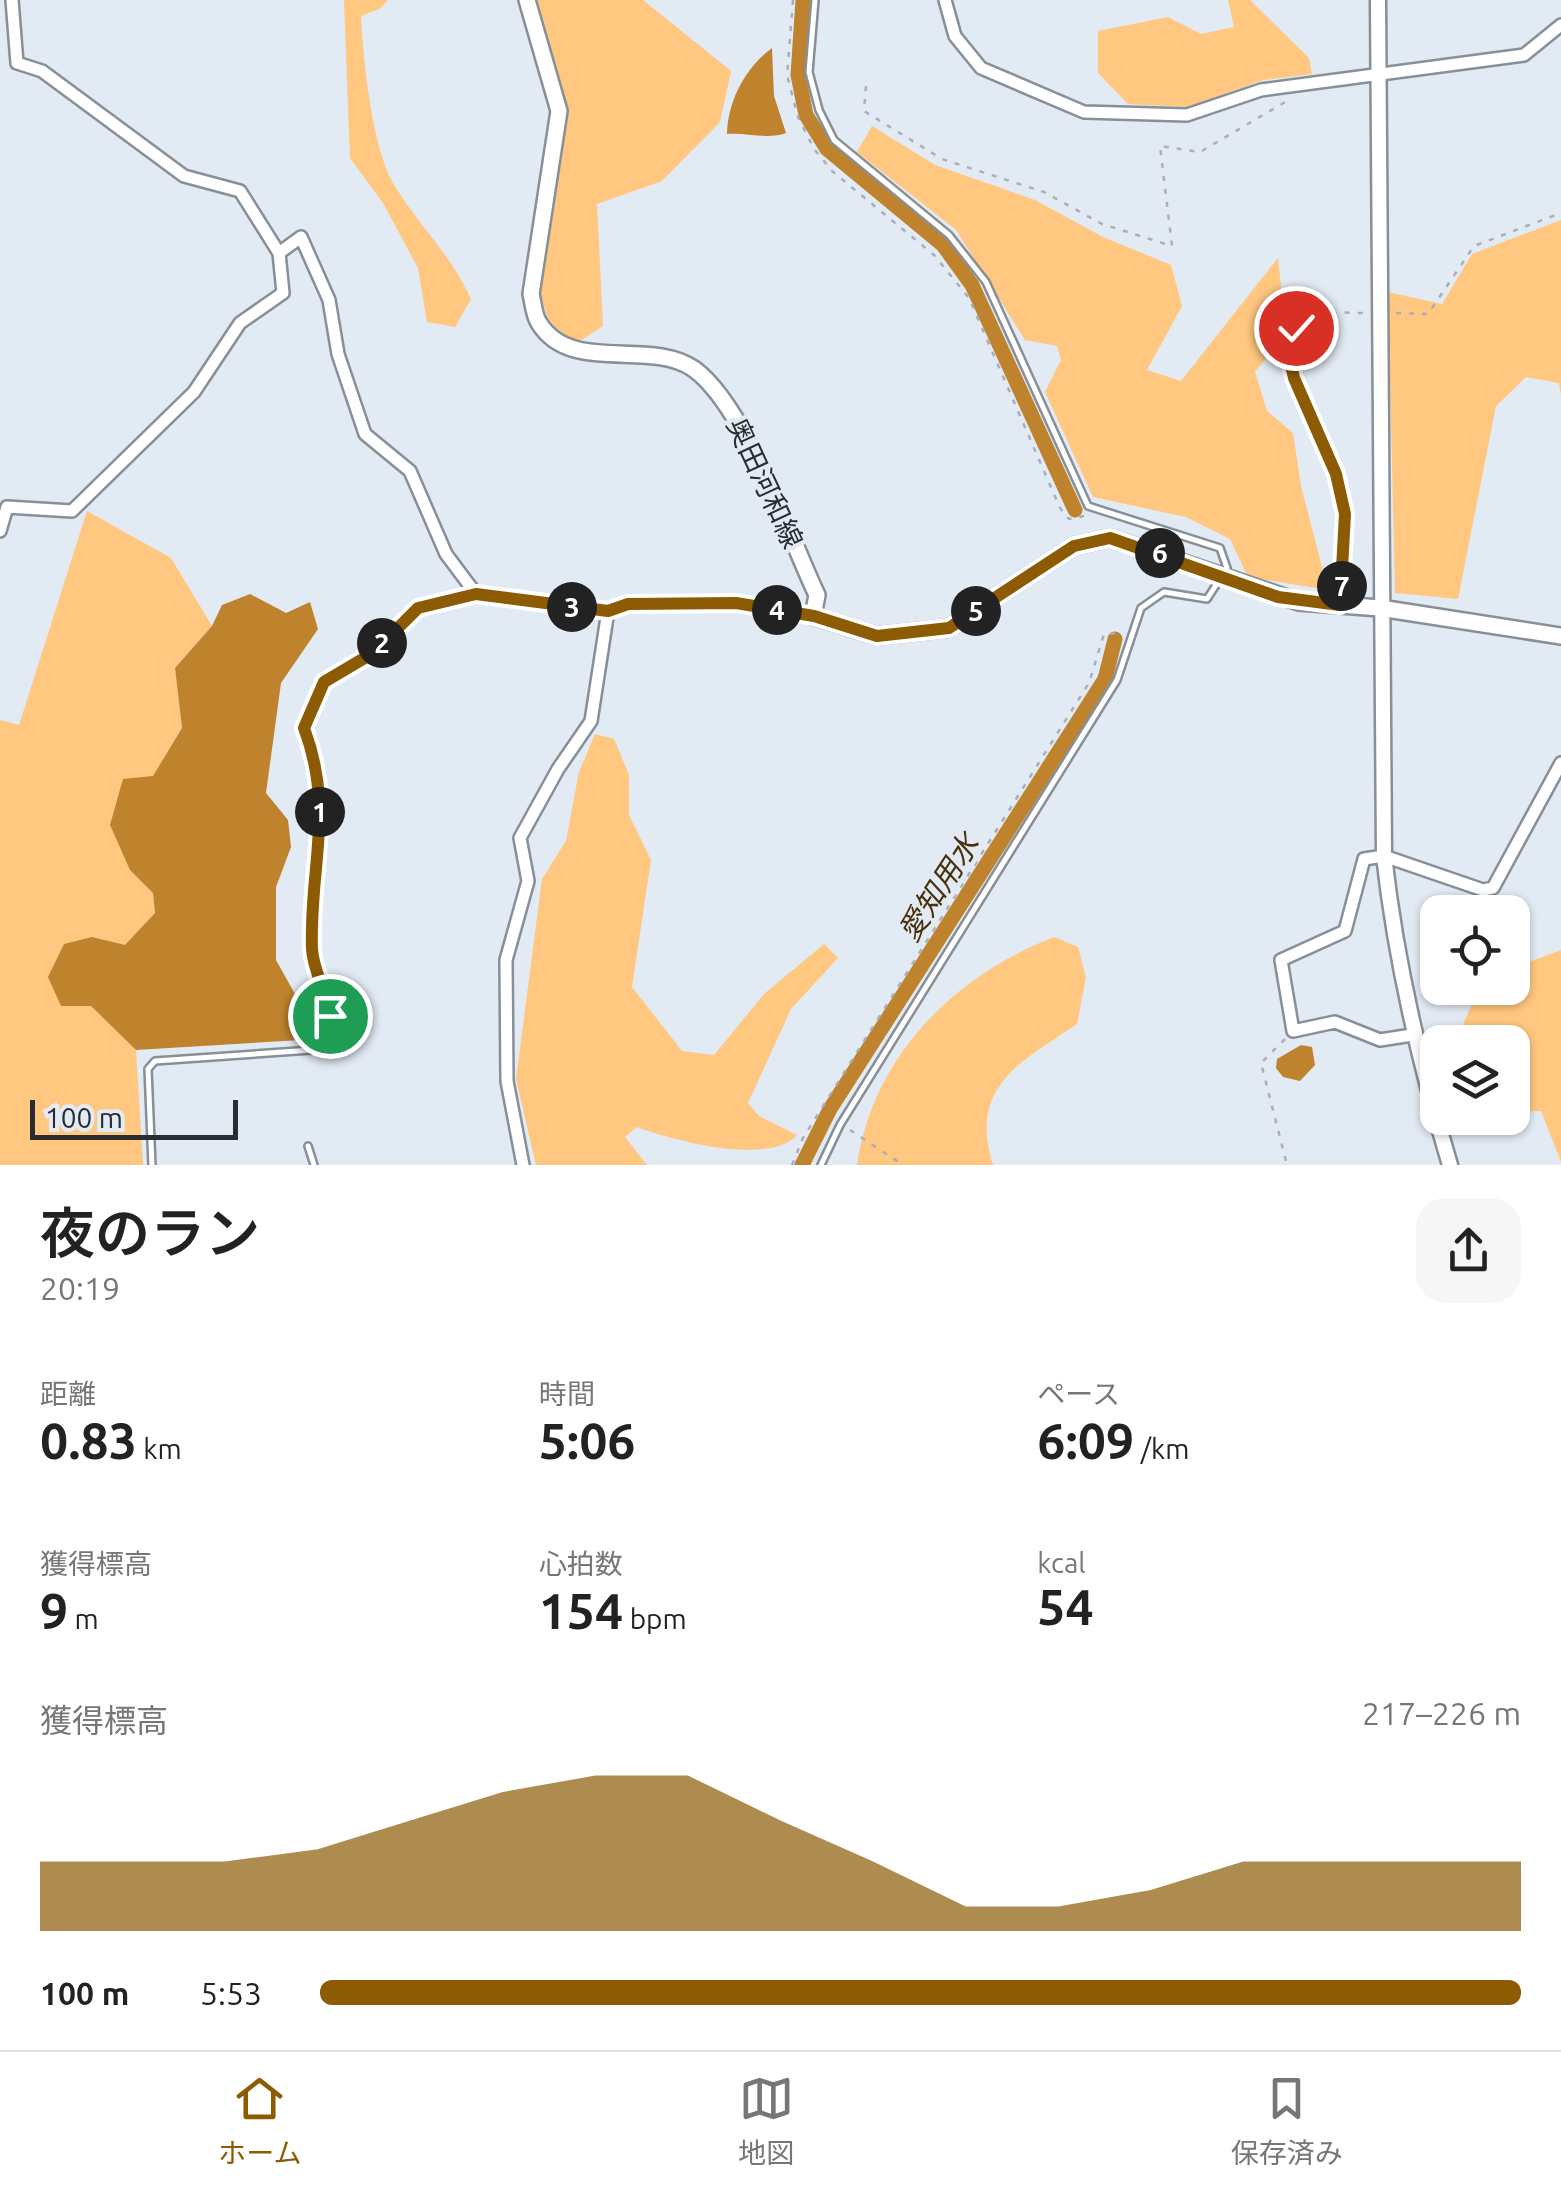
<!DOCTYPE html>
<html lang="ja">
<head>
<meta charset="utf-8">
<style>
  :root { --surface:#fff; --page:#f6f6f6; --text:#222; --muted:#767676; --line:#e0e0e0; --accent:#8c5b04 }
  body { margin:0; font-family:Ubuntu,"Noto Sans JP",sans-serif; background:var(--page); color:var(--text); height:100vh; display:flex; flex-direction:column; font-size:38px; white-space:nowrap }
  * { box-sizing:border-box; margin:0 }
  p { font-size:32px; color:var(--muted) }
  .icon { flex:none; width:55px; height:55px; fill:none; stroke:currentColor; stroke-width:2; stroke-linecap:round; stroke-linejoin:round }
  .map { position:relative; height:1165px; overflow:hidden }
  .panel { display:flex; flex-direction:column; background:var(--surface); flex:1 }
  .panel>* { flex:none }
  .tools { position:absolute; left:1420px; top:895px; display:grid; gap:20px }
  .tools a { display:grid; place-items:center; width:110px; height:110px; border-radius:20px; background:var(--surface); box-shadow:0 2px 8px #0004; font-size:50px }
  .scale { position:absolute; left:30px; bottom:25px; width:208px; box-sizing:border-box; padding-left:10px; border:5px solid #292c30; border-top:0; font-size:28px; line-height:35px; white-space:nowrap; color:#292c30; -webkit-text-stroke:8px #e2eaf4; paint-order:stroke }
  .pin { position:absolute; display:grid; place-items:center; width:85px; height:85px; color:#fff; margin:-42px; border:5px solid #fff; border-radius:50%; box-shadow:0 2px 10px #0007 }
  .km { position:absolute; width:50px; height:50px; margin:-25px; border-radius:50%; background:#222; color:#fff; font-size:28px; line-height:50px; text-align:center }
  .round { display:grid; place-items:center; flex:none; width:105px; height:105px; border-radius:30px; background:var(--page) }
  .summary { display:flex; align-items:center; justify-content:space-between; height:170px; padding:0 40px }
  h1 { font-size:55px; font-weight:600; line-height:75px }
  .figures { display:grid; grid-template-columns:repeat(3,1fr); gap:15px; height:170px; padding:10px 40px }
  .figures div { display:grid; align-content:center }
  .figures b { font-size:50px; font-weight:600 }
  .figures small { font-size:28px; font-weight:400 }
  .figures p { font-size:28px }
  .chart { height:280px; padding:20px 40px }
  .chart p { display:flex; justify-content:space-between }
  .chart svg { width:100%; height:180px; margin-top:10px; fill:var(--accent); opacity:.7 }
  ul { padding:0 40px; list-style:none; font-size:32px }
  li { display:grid; grid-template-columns:160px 120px 1fr; align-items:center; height:75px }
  li i { height:25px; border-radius:12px; background:var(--accent) }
  .tab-bar { display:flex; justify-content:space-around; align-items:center; height:140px; border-top:2px solid var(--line); background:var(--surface); font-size:28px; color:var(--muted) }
  .tab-bar a { display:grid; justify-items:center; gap:5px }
  .tab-bar .active { color:var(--accent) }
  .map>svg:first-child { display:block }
</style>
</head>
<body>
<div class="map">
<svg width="1561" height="1165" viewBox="0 0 1561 1165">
  <rect width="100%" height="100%" fill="#e2eaf4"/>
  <g fill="#ffc77f">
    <path d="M344 0H388L381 8 361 16C363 58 372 147 393 183 418 225 450 253 471 299L455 327 427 322 418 268 383 203 350 158Z"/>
    <path d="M533 0H643L731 71 720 122 662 181 597 204 603 326 577 343 549 323 539 290 566 113Z"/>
    <path d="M1228 0H1250L1309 58 1312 74 1263 80 1189 107 1128 104 1098 73V31L1168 17 1201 34 1234 27Z"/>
    <path d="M872 126 935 165 1035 200 1103 237 1171 265 1182 306 1147 370 1181 381 1278 258 1286 334 1255 372 1267 411 1293 433 1301 486 1328 590 1248 577 1230 539 1186 517 1093 497 1045 392 1061 360 1057 346 1025 340 956 230 857 152Z"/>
    <path d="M1561 220V395L1559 383 1526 377 1496 406 1458 599 1395 593 1388 292 1442 304 1472 254Z"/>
    <path d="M87 511 171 558 212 626 175 668 182 728 153 776 130 870 153 893 155 913 125 946 92 937 91 1006 136 1050 143 1165H0V720L19 725Z"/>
    <path d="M595 734 614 739 629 775V815L651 860 632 987 682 1051 714 1055 764 994 824 944 838 958 791 1009 748 1103 759 1116 797 1135C771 1165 680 1143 637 1127L625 1137 647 1165H536L516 1079 542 879 566 841 579 772Z"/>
    <path d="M1054 937 1078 947 1086 978 1077 1024C1021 1062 968 1086 993 1165H857C873 1056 954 976 1054 937Z"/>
    <path d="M1561 950V1162L1541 1111 1513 1112 1512 1042H1455L1478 991 1512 988 1513 968Z"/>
  </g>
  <g fill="#be832c">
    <path d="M772 48 774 96 786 133C767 140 747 132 727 134 728 100 746 67 772 48Z"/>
    <path d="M250 594 286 613 310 602 318 629 281 683 266 793 288 820 291 847 276 887V960L300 1003 301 1040 136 1050 91 1006H61L48 977 64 944 92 937 125 945 155 913 153 893 130 870 110 825 123 779 153 776 182 728 175 668 212 626 222 605Z"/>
    <path d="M1301 1045 1312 1047 1315 1065 1300 1081 1283 1077 1276 1068 1277 1059Z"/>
  </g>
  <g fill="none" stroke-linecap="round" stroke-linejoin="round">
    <g stroke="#be832c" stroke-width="15">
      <path d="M803 0 798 75 806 115 827 149 943 245 972 285 1075 510"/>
      <path d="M802 1165 830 1109 1105 679 1115 639"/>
    </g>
    <defs>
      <g id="service">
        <path d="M815 0 809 72 819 110 834 140 949 235 986 282 1088 506 1220 548 1227 568 1207 599 1164 592 1141 608 1117 680 840 1125 821 1165"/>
        <path d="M308 1146 314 1165"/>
        <path d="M152 1165 148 1069 155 1061 326 1049 329 1005 312 952 320 834 319 768 304 728 323 682 373 653 418 608 473 595"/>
      </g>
      <g id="minor">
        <path d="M945 0 955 36 981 68 1084 112 1187 115 1261 90 1524 55 1561 25"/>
        <path d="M279 253 301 237 329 300 338 354 365 434 410 471 446 554 476 594 608 611 628 603H735L813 616"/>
        <path d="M0 531 7 507 72 511 194 392 240 323 283 293 279 253 240 191 184 176 42 71 17 63 12 0"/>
        <path d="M1412 1035 1380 1040 1335 1022 1293 1031 1281 960 1345 931 1364 859 1384 856 1483 890 1493 888 1561 763"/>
        <path d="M523 1165 507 1081 506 960 528 881 520 838 558 769 591 721 608 611"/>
      </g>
      <path id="tertiary" d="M1378 0 1384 856C1396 963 1419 1062 1450 1165"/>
      <path id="secondary" d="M527 0 559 111 531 294C533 302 534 316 539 323 571 375 650 338 694 369 745 406 789 536 817 595L813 616 877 636 949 628 1074 546 1110 538 1299 602 1380 608 1561 636"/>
    </defs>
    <use href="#service" stroke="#878f98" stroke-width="10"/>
    <use href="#minor" stroke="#878f98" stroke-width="16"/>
    <use href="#tertiary" stroke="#878f98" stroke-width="19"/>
    <use href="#secondary" stroke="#878f98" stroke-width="20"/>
    <g stroke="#a9afb7" stroke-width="2.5" stroke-dasharray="5 8" stroke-linecap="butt">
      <path d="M793 0 787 75 798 117 814 149 832 171 934 255 969 298 1060 508 1069 519 1084 516"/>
      <path d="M866 86 864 111 942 159 1044 192 1102 224 1172 246 1160 146 1200 152 1287 101"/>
      <path d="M1396 313 1428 314 1474 246 1561 213"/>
      <path d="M1341 589C1347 551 1349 512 1336 475 1325 444 1262 346 1305 320 1323 310 1346 313 1365 313"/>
      <path d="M1285 1039 1261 1063 1287 1165"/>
      <path d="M850 1130 903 1165"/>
      <path d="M792 1165 803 1138 1089 683 1104 634 1121 633"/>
    </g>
    <use href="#service" stroke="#fff" stroke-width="5"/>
    <use href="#minor" stroke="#fff" stroke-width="11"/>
    <use href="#tertiary" stroke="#fff" stroke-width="14"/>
    <use href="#secondary" stroke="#fff" stroke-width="15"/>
  </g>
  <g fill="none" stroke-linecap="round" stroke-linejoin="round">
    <defs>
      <path id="route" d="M330 1016C328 993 313 972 312 949 309 868 335 810 304 728L324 682 373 653 418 608 476 594 608 611 628 604 736 603 814 616 877 636 949 628 1074 546 1110 538 1278 597 1340 605 1345 514 1336 474 1294 378 1290 361 1296 328"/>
    </defs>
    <use href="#route" stroke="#fff" stroke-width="20"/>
    <use href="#route" stroke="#8c5b04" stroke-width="12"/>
  </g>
  <g text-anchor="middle" stroke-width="9" stroke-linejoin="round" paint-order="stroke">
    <g font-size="28" fill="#292c30" stroke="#e2eaf4">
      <text transform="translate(765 483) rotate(65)" y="10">奥田河和線</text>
    </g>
    <g font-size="30" font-style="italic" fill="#49300c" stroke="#e2eaf4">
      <text transform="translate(939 888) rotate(-57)" y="10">愛知用水</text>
    </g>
  </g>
</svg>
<div class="tools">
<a><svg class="icon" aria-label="locate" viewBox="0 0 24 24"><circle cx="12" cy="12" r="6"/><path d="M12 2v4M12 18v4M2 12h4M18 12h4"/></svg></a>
<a><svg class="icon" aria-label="layers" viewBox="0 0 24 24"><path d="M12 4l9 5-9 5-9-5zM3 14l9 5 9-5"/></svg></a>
</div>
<div class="scale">100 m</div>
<div class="pin" style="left:330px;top:1016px;background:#1e9e55"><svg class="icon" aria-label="arrive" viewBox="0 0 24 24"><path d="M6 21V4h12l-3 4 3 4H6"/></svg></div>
<div class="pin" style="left:1296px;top:328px;background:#d93025"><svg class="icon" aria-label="check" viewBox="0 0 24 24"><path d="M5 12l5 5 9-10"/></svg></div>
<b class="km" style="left:320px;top:812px">1</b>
<b class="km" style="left:382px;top:643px">2</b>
<b class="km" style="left:572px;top:607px">3</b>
<b class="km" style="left:777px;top:610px">4</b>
<b class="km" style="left:976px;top:611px">5</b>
<b class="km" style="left:1160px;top:553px">6</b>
<b class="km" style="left:1342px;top:586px">7</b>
</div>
<section class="panel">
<div class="summary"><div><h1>夜のラン</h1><p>20:19</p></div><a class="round"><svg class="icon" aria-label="share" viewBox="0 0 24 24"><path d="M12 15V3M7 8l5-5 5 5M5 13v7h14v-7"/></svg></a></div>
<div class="figures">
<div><p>距離</p><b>0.83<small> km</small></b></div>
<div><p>時間</p><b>5:06</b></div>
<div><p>ペース</p><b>6:09<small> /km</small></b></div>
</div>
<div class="figures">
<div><p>獲得標高</p><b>9<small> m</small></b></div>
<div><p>心拍数</p><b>154<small> bpm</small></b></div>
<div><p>kcal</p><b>54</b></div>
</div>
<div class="chart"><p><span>獲得標高</span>217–226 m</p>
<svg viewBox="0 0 160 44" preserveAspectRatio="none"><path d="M0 44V27L10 27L20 27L30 24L40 17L50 10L60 6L70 6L80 17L90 27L100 38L110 38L120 34L130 27L140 27L150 27L160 27V44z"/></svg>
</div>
<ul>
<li><b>100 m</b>5:53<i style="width:100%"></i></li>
</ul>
</section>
<nav class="tab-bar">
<a class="active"><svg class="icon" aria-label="home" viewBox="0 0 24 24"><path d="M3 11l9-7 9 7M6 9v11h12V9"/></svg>ホーム</a>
<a><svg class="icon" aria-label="map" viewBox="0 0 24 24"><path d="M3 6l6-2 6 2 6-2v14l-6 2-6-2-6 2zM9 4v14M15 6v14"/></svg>地図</a>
<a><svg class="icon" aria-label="saved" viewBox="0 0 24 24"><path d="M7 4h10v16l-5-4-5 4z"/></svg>保存済み</a>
</nav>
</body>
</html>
